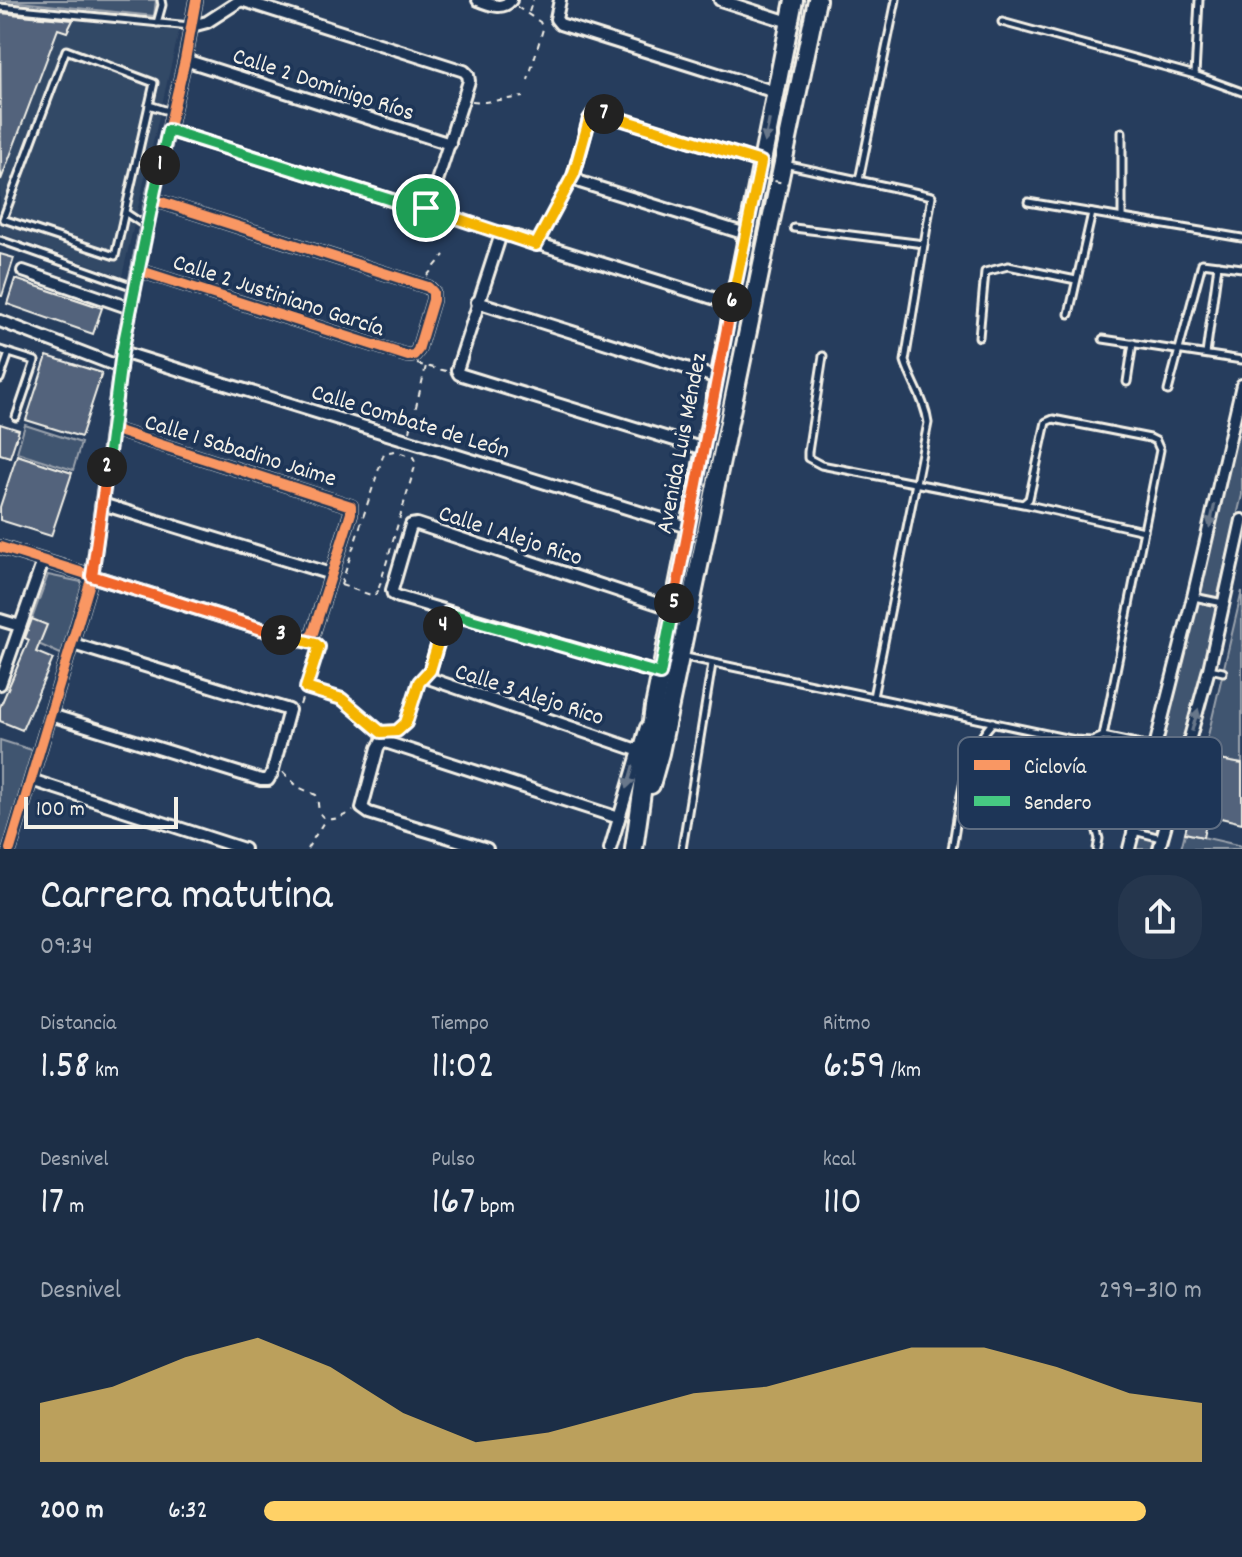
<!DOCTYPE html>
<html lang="es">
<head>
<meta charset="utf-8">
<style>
  :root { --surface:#1c2e46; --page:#25364d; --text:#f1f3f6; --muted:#a0a8b3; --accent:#ffd166 }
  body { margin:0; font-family:Dekko,sans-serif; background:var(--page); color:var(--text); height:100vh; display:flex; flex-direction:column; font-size:30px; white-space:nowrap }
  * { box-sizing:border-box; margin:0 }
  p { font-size:26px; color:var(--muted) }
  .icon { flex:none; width:44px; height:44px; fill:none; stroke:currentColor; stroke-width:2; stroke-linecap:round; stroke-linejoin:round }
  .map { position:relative; height:849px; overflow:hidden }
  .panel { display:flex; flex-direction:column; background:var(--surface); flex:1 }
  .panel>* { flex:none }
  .scale { position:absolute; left:24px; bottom:20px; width:154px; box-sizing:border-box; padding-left:8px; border:4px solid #f4f1e8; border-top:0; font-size:22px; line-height:28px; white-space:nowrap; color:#f4f1e8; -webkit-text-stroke:6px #1d3557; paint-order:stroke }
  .pin { position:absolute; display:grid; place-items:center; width:68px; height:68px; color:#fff; margin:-34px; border:4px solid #fff; border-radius:50%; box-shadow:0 2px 8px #0007 }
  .km { position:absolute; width:40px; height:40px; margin:-20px; border-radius:50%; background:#222; color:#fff; font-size:22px; line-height:40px; text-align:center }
  .round { display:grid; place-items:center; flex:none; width:84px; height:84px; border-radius:32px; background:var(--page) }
  .headline { display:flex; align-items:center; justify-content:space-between; height:136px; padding:0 40px }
  h1 { font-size:44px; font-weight:600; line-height:60px }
  .metrics { display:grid; grid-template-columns:repeat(3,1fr); gap:12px; height:136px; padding:8px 40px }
  .metrics div { display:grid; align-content:center }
  .metrics b { font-size:40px; font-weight:600 }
  .metrics small { font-size:22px; font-weight:400 }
  .metrics p { font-size:22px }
  .chart { height:224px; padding:16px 40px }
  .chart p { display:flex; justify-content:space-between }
  .chart svg { width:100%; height:144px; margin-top:8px; fill:var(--accent); opacity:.7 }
  ul { padding:0 40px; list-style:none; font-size:26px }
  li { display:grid; grid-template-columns:128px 96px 1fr; align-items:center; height:60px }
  li i { height:20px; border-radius:10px; background:var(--accent) }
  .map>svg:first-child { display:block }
</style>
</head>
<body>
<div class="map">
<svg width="1242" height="849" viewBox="0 0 1242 849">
  <rect width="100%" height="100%" fill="#263d5d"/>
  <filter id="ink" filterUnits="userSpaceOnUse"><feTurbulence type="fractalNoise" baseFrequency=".0125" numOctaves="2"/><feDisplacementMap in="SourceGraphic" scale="16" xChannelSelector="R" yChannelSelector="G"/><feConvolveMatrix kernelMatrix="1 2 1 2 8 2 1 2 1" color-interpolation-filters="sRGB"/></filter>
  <g filter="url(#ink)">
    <path fill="#334966" d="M0 13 179 31 122 276 0 233Z"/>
    <g fill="#40546f" stroke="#9aa2ac" stroke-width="2">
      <path d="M0 0H156L154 16Z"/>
      <path d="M1242 405V495L1217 598 1196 594Z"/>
      <path d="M25 425 81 443 73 470 17 452Z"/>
      <path d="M48 575 86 583 65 656 25 638Z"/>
      <path d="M1242 591V764L1203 757Z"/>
      <path d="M1196 597 1222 603 1159 849H1129Z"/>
      <path d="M0 740 35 751 5 849H0Z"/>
      <path d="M1185 833 1242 846V849H1181Z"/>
    </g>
    <g fill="#52647b" stroke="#f4f1e8" stroke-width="2">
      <path d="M0 13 73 20 67 32 58 29 1 180Z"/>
      <path d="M0 254 14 258 2 296H0Z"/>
      <path d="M15 279 102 308 93 334 7 304Z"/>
      <path d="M47 356 102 373 81 437 26 420Z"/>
      <path d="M0 424 19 430 10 457 0 454Z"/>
      <path d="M17 455 72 473 51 536 0 520V507Z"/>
      <path d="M32 619 47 625 36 652 53 659 22 730 0 721V707L29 640 25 638Z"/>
      <path d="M1203 757 1242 764V823L1208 815 1203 837 1185 833Z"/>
    </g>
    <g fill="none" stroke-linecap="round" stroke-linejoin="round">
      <defs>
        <g id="service">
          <path d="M0 7 190 26"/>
          <path d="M1002 22 1195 75 1242 92"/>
          <path d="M157 23 162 5 161 0"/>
          <path d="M66 50 154 83 115 256 3 219Z"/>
          <path d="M1195 75 1199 0"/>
          <path d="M149 105 171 112"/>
          <path d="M784 164 932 196 905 361C912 383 925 400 928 423L873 697"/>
          <path d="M859 180 896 0"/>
          <path d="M1028 202 1242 238"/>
          <path d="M126 213 147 227"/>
          <path d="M1122 218V132"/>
          <path d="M794 228 924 244"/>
          <path d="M0 240 134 287"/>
          <path d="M1069 314 1092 213"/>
          <path d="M979 337 985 272 1008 266 1076 280"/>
          <path d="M1103 339 1242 360"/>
          <path d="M0 350 35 361 16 417"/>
          <path d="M1206 354 1218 265"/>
          <path d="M823 356 808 452V458L821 465 1023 504 1029 499 1046 422 1053 419 1150 438 1156 441 1160 450 1103 736"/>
          <path d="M0 379 9 353"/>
          <path d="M1127 382 1133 343"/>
          <path d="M1168 391 1202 263 1242 268"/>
          <path d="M1024 504 1144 531"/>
          <path d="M1194 597 1223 603"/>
          <path d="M681 656 1075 740 1092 741 1103 736 1155 747"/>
          <path d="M1210 669 1223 672"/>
          <path d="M1056 809 1094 820 1099 839 1097 849"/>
          <path d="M1134 831 1161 838"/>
          <path d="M682 849 712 664"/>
          <path d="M952 849C960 806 962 755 993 722"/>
        </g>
        <path id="pedestrian" d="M536 245 574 174"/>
        <g id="minor">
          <path d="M478 0C490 4 502 11 511 0"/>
          <path d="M560 0 556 19 560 24 775 92"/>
          <path d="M720 0 789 22"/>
          <path d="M192 26 207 22 241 0"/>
          <path d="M185 60 450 144"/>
          <path d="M168 130 420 209 426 208 430 203 469 81 468 75 464 71 241 0"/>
          <path d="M746 234 580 182 574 174 589 120 593 114 599 112 761 162"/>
          <path d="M138 270 408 356 414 355 418 350 433 300V292L428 287 152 199"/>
          <path d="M23 271 130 308"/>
          <path d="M477 302 718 378"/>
          <path d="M0 321 120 367"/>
          <path d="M122 352 688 527"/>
          <path d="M704 449 459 374 457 370 501 234H507L732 304"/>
          <path d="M102 504 331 574"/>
          <path d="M0 547 300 641H307L313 633 351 513V506L112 429"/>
          <path d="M447 613 430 670 431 679 637 750"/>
          <path d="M0 620 20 626"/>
          <path d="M660 674 399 597 393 594 392 590 411 525 417 524 673 609"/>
          <path d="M0 684 43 561"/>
          <path d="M51 715 261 780H268L272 773 289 710 73 644"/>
          <path d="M31 780 244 849"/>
          <path d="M10 849 92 576 122 352 152 199 185 60 196 0"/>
          <path d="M487 849 369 813 362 808 378 748 382 741 619 818"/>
          <path d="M610 849 646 727"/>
          <path d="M1129 849 1193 597 1242 385"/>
          <path d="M1159 849 1209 669 1242 520"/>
        </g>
        <g id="primary">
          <path d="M651 785 660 753 817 0"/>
          <path d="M634 849 654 707 794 0"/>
        </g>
      </defs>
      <use href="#service" stroke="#f4f1e8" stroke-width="11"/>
      <use href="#pedestrian" stroke="#f4f1e8" stroke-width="13"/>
      <use href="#minor" stroke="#f4f1e8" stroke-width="16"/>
      <use href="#primary" stroke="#f4f1e8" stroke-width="22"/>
      <g stroke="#f4f1e8" stroke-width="2" stroke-dasharray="6 6" stroke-linecap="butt">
        <path d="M517 7 540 22 543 29 528 80"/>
        <path d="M529 12 533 0"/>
        <path d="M472 101 485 102 523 97"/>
        <path d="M435 211 490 228"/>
        <path d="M427 276 444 255"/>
        <path d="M417 364 446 371"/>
        <path d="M410 431 426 366"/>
        <path d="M341 585 384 453 395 451 413 457 416 463 378 591"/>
        <path d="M341 585 374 596 378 591 382 592"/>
        <path d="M306 688 342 699 377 730"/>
        <path d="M300 705 318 651 316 644"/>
        <path d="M390 732 402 729 406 723 421 680"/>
        <path d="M283 772 298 787 316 795C319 801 317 809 321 815 328 825 345 815 353 811"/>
        <path d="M307 849 325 820"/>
      </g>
      <use href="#service" stroke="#1d3557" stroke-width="5"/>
      <use href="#pedestrian" stroke="#1d3557" stroke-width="7"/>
      <use href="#minor" stroke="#1d3557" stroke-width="10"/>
      <use href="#primary" stroke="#1d3557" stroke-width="16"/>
      <path stroke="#f4f1e8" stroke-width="2" stroke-dasharray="6 6" stroke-linecap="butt" d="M751 176 789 184"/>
      <path stroke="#46c982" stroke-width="8" stroke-dasharray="16 8" stroke-linecap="butt" d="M536 245 574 174"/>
      <defs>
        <g id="cycleway">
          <path d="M138 270 408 356 414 355 418 350 433 300V292L428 287 152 199"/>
          <path d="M0 547 300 641H307L313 633 351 513V506L112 429"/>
          <path d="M10 849 92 576 122 352 152 199 185 60 196 0"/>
        </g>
      </defs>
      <use href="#cycleway" stroke="#1d3557" stroke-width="15"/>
      <use href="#cycleway" stroke="#f99763" stroke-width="10"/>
    </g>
    <defs><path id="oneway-solid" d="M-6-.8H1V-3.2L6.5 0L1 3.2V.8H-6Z" transform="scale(2)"/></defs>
    <g fill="#68778a">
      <use href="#oneway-solid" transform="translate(767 131) rotate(101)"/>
      <use href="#oneway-solid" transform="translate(1212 516) rotate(103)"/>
      <use href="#oneway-solid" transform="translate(1195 720) rotate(-74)"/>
      <use href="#oneway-solid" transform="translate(630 777) rotate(106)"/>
    </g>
  </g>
  <g fill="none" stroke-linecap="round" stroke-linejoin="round" filter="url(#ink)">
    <defs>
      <path id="split-1" d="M160 165 168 130 420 209 426 208"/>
      <path id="split-2" d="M107 467 122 352 160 165"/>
      <path id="split-3" d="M107 467 92 576 281 635"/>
      <path id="split-4" d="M281 635 316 644 319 647 306 688 342 699 381 732 397 731 406 723 419 682 430 670 443 626"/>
      <path id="split-5" d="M443 626 447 613 660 674 674 603"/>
      <path id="split-6" d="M674 603 732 302"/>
      <path id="split-7" d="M604 114 761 162 732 302"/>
      <path id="split-8" d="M426 208 536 245 574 174 589 120 593 114H604"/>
    </defs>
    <use href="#split-1" stroke="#fff" stroke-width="16"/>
    <use href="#split-2" stroke="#fff" stroke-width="16"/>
    <use href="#split-3" stroke="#fff" stroke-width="16"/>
    <use href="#split-4" stroke="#fff" stroke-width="16"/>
    <use href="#split-5" stroke="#fff" stroke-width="16"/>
    <use href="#split-6" stroke="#fff" stroke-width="16"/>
    <use href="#split-7" stroke="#fff" stroke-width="16"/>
    <use href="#split-8" stroke="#fff" stroke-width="16"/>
    <use href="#split-1" stroke="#22a559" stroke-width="10"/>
    <use href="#split-2" stroke="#22a559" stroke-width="10"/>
    <use href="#split-3" stroke="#f0652b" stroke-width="10"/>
    <use href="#split-4" stroke="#f5b400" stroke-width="10"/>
    <use href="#split-5" stroke="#22a559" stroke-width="10"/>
    <use href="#split-6" stroke="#f0652b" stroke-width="10"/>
    <use href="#split-7" stroke="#f5b400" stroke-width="10"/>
    <use href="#split-8" stroke="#f5b400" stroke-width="10"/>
  </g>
  <g text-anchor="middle" stroke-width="7" stroke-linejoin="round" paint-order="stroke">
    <g font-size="24" fill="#f4f1e8" stroke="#1d3557">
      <text transform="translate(324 83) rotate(18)" y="8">Calle 2 Dominigo Ríos</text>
      <text transform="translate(279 294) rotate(18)" y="8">Calle 2 Justiniano García</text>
      <text transform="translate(411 420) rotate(17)" y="8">Calle Combate de León</text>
      <text transform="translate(680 443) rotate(-79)" y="8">Avenida Luis Méndez</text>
      <text transform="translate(241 449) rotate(17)" y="8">Calle 1 Sabadino Jaime</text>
      <text transform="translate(511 534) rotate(18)" y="8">Calle 1 Alejo Rico</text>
      <text transform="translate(530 693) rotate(18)" y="8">Calle 3 Alejo Rico</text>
    </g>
  </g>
  <rect x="958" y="737" width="264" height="92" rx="12" fill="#1d3557" stroke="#5e6d82" stroke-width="2"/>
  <rect x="974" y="760" width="36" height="10" fill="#f99763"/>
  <rect x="974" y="796" width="36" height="10" fill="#46c982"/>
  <g font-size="22" fill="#f4f1e8">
    <text x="1024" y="773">Ciclovía</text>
    <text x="1024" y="809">Sendero</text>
  </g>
</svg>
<div class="scale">100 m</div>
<div class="pin" style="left:426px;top:208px;background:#1e9e55"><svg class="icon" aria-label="arrive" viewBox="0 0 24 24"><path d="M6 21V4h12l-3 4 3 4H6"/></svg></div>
<b class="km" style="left:160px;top:165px">1</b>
<b class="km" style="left:107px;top:467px">2</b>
<b class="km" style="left:281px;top:635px">3</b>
<b class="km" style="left:443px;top:626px">4</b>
<b class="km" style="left:674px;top:603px">5</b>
<b class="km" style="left:732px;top:302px">6</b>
<b class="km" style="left:604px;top:114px">7</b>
</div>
<section class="panel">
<div class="headline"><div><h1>Carrera matutina</h1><p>09:34</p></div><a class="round"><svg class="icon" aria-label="share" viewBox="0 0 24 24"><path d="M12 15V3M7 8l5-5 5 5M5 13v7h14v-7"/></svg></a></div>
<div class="metrics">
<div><p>Distancia</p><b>1.58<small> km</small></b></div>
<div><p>Tiempo</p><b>11:02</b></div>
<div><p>Ritmo</p><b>6:59<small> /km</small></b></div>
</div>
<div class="metrics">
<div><p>Desnivel</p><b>17<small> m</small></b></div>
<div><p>Pulso</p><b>167<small> bpm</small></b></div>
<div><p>kcal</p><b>110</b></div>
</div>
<div class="chart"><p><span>Desnivel</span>299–310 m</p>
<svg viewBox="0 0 160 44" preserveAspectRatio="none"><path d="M0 44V26L10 21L20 12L30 6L40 15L50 29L60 38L70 35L80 29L90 23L100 21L110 15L120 9L130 9L140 15L150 23L160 26V44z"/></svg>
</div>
<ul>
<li><b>200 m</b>6:32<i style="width:94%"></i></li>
</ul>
</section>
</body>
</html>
